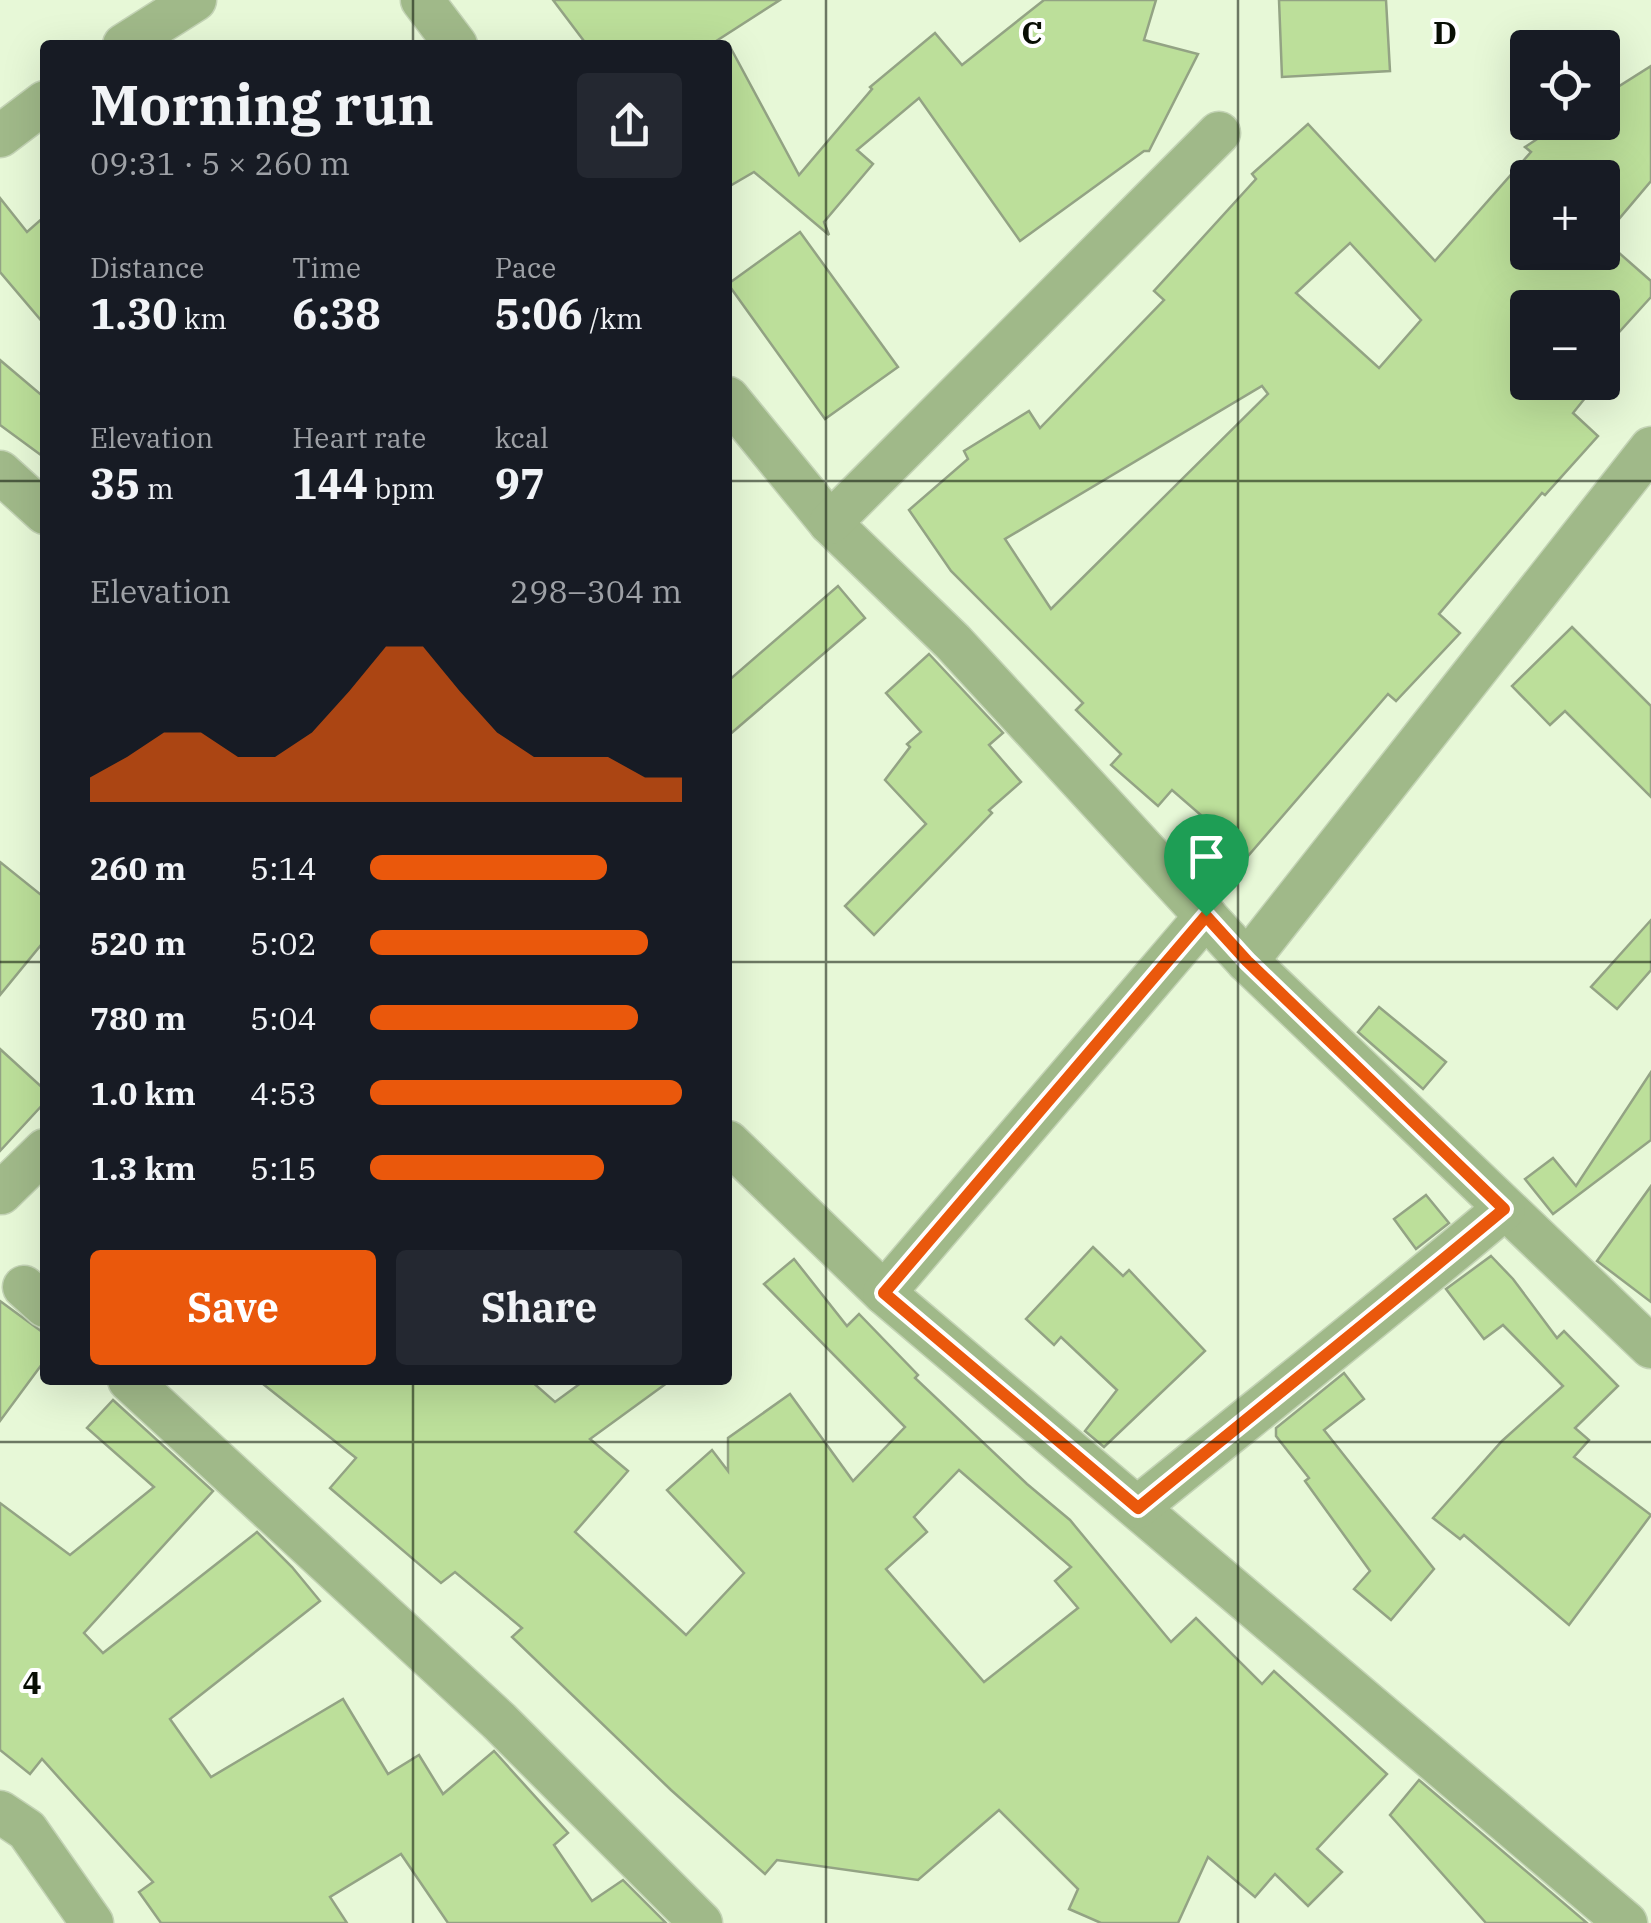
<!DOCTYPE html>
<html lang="en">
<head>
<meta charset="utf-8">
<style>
  :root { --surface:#171b24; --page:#242831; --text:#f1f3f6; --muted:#9ea1a6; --accent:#ea580c }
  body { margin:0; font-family:"IBM Plex Serif",serif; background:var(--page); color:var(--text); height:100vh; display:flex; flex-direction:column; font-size:38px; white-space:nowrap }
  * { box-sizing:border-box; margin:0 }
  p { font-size:32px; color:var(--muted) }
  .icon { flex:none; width:55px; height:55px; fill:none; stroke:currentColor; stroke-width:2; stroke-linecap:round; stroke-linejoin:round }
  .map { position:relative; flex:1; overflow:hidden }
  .panel { position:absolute; left:40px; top:40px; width:692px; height:1345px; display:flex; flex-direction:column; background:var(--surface); border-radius:10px; box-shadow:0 10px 40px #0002 }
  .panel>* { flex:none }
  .tools { position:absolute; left:1510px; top:30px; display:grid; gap:20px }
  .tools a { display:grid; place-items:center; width:110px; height:110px; border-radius:10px; background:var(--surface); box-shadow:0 10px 40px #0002; font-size:50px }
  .pin { position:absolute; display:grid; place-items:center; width:85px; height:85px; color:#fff; margin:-102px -42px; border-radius:50% 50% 50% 0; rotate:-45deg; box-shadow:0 0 10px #0007 }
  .pin .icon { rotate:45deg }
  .round { display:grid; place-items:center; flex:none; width:105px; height:105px; border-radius:10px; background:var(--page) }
  .overview { display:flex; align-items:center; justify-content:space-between; height:170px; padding:0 50px }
  h1 { font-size:55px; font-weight:800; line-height:75px }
  .stats { display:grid; grid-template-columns:repeat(3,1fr); gap:15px; height:170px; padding:10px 50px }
  .stats div { display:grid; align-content:center }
  .stats b { font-size:42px; font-weight:800 }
  .stats small { font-size:28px; font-weight:400 }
  .stats p { font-size:28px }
  .chart { height:280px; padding:20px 50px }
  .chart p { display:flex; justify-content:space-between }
  .chart svg { width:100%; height:180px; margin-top:10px; fill:var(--accent); opacity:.7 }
  .cta { display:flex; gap:20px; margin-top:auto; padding:20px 50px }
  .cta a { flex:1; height:115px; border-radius:10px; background:var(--accent); color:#fff; font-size:40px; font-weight:800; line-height:115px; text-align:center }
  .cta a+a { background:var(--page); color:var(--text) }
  ul { padding:0 50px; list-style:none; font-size:32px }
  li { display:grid; grid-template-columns:160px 120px 1fr; align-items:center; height:75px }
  li i { height:25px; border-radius:12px; background:var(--accent) }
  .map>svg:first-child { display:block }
</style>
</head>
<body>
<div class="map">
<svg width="1651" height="1923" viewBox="0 0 1651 1923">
  <rect width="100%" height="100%" fill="#e7f8d7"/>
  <g fill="#bcdf9a" stroke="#93a384" stroke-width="2.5" fill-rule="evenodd">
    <path d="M553 0H780L710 45H587Z"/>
    <path d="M1044 0H1156L1144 40 1198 54 1149 151H1144L1020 241 919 98 857 150 873 164 824 222 829 235 754 172 728 187V43L799 175 872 89 870 87 935 33 962 65Z"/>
    <path d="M1279 0H1386L1390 71 1282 77Z"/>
    <path d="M1651 66V181L1602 239V178H1528V252H1618L1651 281V297L1602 351V308H1528V382H1598L1573 413 1598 436 1545 495 1542 493 1439 614 1460 633 1396 701 1388 694 1248 856 1172 790 1158 806 1111 765 1121 754 1076 710 1083 703 951 571 909 510 968 459 964 451 1029 411 1040 428 1164 300 1154 291 1256 179 1252 174 1308 124 1435 261 1531 152 1525 147 1563 122H1602V97ZM1350 243 1421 320 1379 368 1296 293ZM1262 386 1268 394 1051 609 1005 539Z"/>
    <path d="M0 198 27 232 45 216V325L0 272Z"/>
    <path d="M800 232 898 367 825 419 728 284Z"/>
    <path d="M0 360 45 398V458L0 425Z"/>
    <path d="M838 586 865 618 728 736V681Z"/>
    <path d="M1572 627 1651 706V797L1565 711 1550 725 1512 686Z"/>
    <path d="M929 654 1003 733 989 745 1021 782 989 810 992 813 874 935 845 906 926 824 885 780 910 747 907 744 921 732 886 693Z"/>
    <path d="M0 862 45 898V940L0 995Z"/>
    <path d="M1651 920V970L1617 1009 1591 987Z"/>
    <path d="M1379 1007 1446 1062 1423 1089 1358 1032Z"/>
    <path d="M0 1049 45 1090V1102L0 1151Z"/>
    <path d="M1651 1072V1140L1553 1214 1525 1179 1553 1158 1576 1186Z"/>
    <path d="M1651 1186V1302L1597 1261Z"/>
    <path d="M1426 1195 1449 1223 1416 1249 1394 1219Z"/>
    <path d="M1093 1247 1123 1276 1129 1270 1205 1351 1104 1447 1085 1431 1117 1390 1061 1337 1054 1345 1026 1319Z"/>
    <path d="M1491 1256 1513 1279 1557 1338 1564 1331 1618 1386 1575 1428 1589 1440 1574 1457 1651 1515 1569 1625 1464 1535 1460 1539 1433 1518 1502 1441 1563 1386 1503 1325 1484 1339 1446 1289Z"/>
    <path d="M794 1259 847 1326 859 1314 918 1375 915 1378 1027 1484 1070 1520 1171 1642 1196 1618 1262 1684 1274 1671 1387 1774 1317 1849 1342 1872 1308 1906 1275 1874 1255 1897 1208 1857 1178 1923H1101L1069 1909 1078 1889 999 1810 918 1880 777 1860 765 1874 671 1790 512 1637 522 1628 455 1572 441 1583 330 1488 356 1458 258 1380H530L555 1402 585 1380H671L590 1439 628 1471 575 1532 686 1635 744 1573 667 1490 712 1450 728 1471V1438L790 1394 853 1481 905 1427 764 1284ZM959 1470 1071 1567 1055 1581 1078 1608 984 1682 886 1569 927 1532 914 1517Z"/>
    <path d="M0 1301 45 1334V1360L0 1421Z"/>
    <path d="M1344 1373 1364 1399 1324 1430 1434 1569 1391 1620 1354 1589 1370 1571 1305 1481 1309 1478 1276 1436V1428Z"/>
    <path d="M113 1400 213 1491 84 1633 103 1653 257 1532 292 1567 320 1601 170 1719 211 1777 343 1699 388 1774 419 1755 443 1794 494 1751 568 1833 554 1845 592 1901 623 1880 666 1923H448L401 1854 330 1897 347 1923H161L139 1892 153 1882 42 1759 30 1774 0 1750V1503L70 1555 154 1487 87 1428Z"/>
    <path d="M1419 1780 1587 1923H1486L1390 1815Z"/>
  </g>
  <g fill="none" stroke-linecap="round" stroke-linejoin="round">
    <defs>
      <g id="minor">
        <path d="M422 0 456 45"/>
        <path d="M124 45 195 0"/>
        <path d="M0 136 45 102"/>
        <path d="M728 398 830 523 953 642 1247 961 1651 1347"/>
        <path d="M0 472 45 513"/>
        <path d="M830 523 1219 133"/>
        <path d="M1247 961 1651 448"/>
        <path d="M728 1142 884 1293 1626 1923"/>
        <path d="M1 1193 45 1150"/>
        <path d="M24 1287 45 1306"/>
        <path d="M884 1293 1206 916"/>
        <path d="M129 1380 499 1721 701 1923"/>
        <path d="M1138 1507C1260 1408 1383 1311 1504 1209"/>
        <path d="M0 1812 27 1830 92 1923"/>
      </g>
    </defs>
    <use href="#minor" stroke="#c3d3b5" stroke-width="45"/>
    <use href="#minor" stroke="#a0b989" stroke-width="42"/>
  </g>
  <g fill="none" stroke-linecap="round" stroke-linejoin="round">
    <defs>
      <path id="route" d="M1206 916 1247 961 1504 1209C1383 1310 1260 1408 1138 1508L884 1293Z"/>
    </defs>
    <use href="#route" stroke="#fff" stroke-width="20"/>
    <use href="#route" stroke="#ea580c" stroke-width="12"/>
  </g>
  <path fill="none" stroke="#080e04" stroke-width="2.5" stroke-opacity="0.55" d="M413 0V45M826 0V1923M1238 0V1923M0 481H45M728 481H1651M0 962H45M728 962H1651M413 1380V1923M0 1442H1651"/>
  <g font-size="32" text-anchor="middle" font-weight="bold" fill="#080e04" stroke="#fff" stroke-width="8" stroke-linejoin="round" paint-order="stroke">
    <text x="1032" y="44">C</text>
    <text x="1445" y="44">D</text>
    <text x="32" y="1694">4</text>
  </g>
</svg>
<div class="tools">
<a><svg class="icon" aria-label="locate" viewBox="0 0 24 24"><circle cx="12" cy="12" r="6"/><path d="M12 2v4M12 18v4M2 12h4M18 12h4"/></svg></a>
<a>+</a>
<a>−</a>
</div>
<div class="pin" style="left:1206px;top:916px;background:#1e9e55"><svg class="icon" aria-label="arrive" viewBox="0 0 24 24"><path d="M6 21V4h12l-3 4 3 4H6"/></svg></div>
<section class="panel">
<div class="overview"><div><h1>Morning run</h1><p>09:31 · 5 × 260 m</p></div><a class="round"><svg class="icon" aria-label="share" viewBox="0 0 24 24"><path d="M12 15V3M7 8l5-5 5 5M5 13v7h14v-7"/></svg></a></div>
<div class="stats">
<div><p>Distance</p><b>1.30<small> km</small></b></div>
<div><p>Time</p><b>6:38</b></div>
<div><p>Pace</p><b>5:06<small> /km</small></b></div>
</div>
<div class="stats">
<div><p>Elevation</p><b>35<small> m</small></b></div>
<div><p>Heart rate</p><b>144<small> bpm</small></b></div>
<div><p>kcal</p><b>97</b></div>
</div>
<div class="chart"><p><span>Elevation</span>298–304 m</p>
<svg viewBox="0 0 160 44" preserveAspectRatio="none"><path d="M0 44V38L10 33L20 27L30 27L40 33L50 33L60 27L70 17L80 6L90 6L100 17L110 27L120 33L130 33L140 33L150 38L160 38V44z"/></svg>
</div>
<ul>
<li><b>260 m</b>5:14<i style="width:76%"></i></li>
<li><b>520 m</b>5:02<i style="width:89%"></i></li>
<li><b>780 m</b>5:04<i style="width:86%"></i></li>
<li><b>1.0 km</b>4:53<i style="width:100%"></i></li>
<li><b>1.3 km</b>5:15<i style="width:75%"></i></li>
</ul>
<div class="cta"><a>Save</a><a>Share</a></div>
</section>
</div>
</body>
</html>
